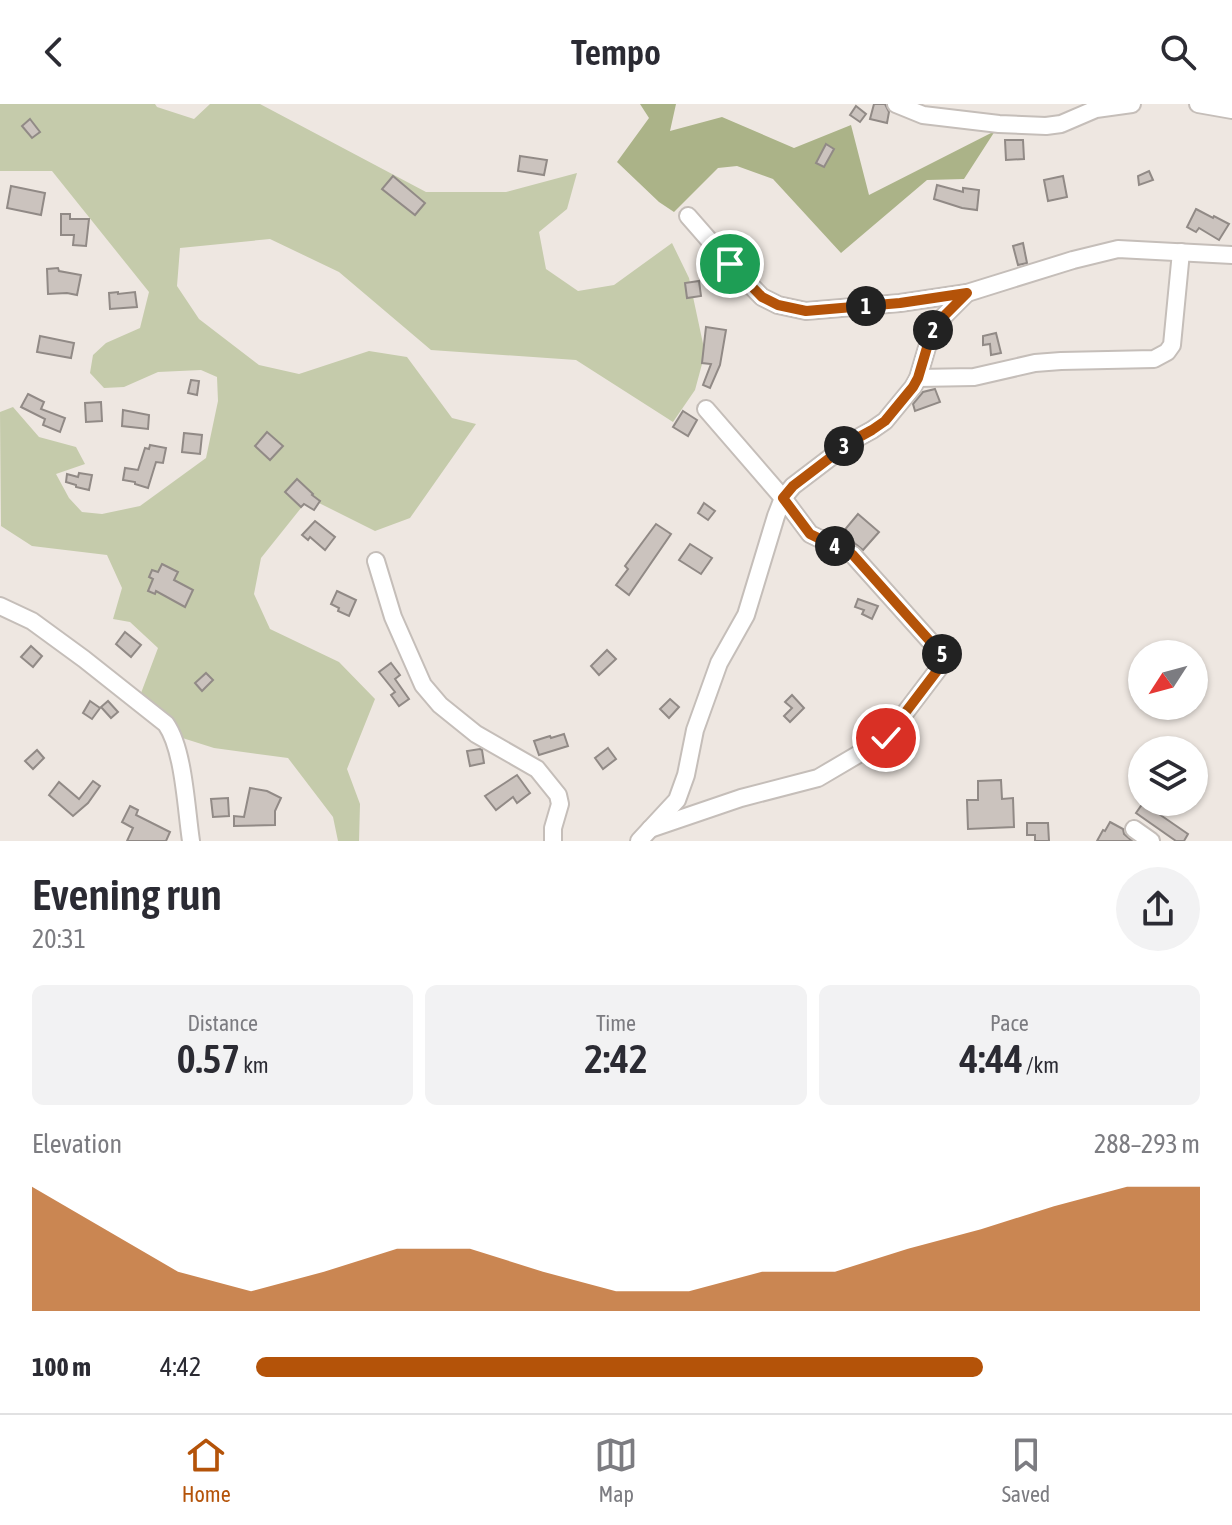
<!DOCTYPE html>
<html lang="en">
<head>
<meta charset="utf-8">
<style>
  :root { --surface:#fff; --page:#f2f2f3; --text:#2b2b33; --muted:#7c7c81; --line:#e1e1e2; --accent:#b45309 }
  body { margin:0; font-family:"Asap Condensed",sans-serif; background:var(--page); color:var(--text); height:100vh; display:flex; flex-direction:column; font-size:30px; white-space:nowrap }
  * { box-sizing:border-box; margin:0 }
  p { font-size:26px; color:var(--muted) }
  .icon { flex:none; width:44px; height:44px; fill:none; stroke:currentColor; stroke-width:2; stroke-linecap:round; stroke-linejoin:round }
  .map { position:relative; height:737px; overflow:hidden }
  .side { display:flex; flex-direction:column; background:var(--surface); flex:1 }
  .side>* { flex:none }
  .needle { width:52px; rotate:234deg }
  .buttons { position:absolute; left:1128px; top:536px; display:grid; gap:16px }
  .buttons a { display:grid; place-items:center; width:80px; height:80px; border-radius:50%; background:var(--surface); box-shadow:0 2px 6px #0004; font-size:40px }
  .pin { position:absolute; display:grid; place-items:center; width:68px; height:68px; color:#fff; margin:-34px; border:4px solid #fff; border-radius:50%; box-shadow:0 2px 8px #0007 }
  .km { position:absolute; width:40px; height:40px; margin:-20px; border-radius:50%; background:#222; color:#fff; font-size:22px; line-height:40px; text-align:center }
  .round { display:grid; place-items:center; flex:none; width:84px; height:84px; border-radius:42px; background:var(--page) }
  .headline { display:flex; align-items:center; justify-content:space-between; height:136px; padding:0 32px }
  h1 { font-size:44px; font-weight:600; line-height:60px }
  .figures { display:grid; grid-template-columns:repeat(3,1fr); gap:12px; height:136px; padding:8px 32px }
  .figures div { display:grid; align-content:center; border-radius:12px; background:var(--page); text-align:center }
  .figures b { font-size:40px; font-weight:600 }
  .figures small { font-size:22px; font-weight:400 }
  .figures p { font-size:22px }
  .chart { height:224px; padding:16px 32px }
  .chart p { display:flex; justify-content:space-between }
  .chart svg { width:100%; height:144px; margin-top:8px; fill:var(--accent); opacity:.7 }
  ul { padding:0 32px; list-style:none; font-size:26px }
  li { display:grid; grid-template-columns:128px 96px 1fr; align-items:center; height:60px }
  li i { height:20px; border-radius:10px; background:var(--accent) }
  header { display:flex; justify-content:space-between; align-items:center; height:104px; padding:0 32px; background:var(--surface); font-size:36px; font-weight:600 }
  .dock { display:flex; justify-content:space-around; align-items:center; height:112px; border-top:2px solid var(--line); background:var(--surface); font-size:22px; color:var(--muted) }
  .dock a { display:grid; justify-items:center; gap:4px }
  .dock .on { color:var(--accent) }
  .map>svg:first-child { display:block }
</style>
</head>
<body>
<header><svg class="icon" aria-label="back" viewBox="0 0 24 24"><path d="M15 5l-7 7 7 7"/></svg>Tempo<svg class="icon" aria-label="search" viewBox="0 0 24 24"><circle cx="10" cy="10" r="6"/><path d="M15 15l6 6"/></svg></header>
<div class="map">
<svg width="1232" height="737" viewBox="0 0 1232 737">
  <rect width="100%" height="100%" fill="#eee7e1"/>
  <path fill="#c5cbab" d="M0 0H155L157 3 194 15 210 0H260L426 88H506L577 69 567 105 539 128 546 165 578 187 614 181 672 139 689 174 705 249 695 286 673 318 576 256 431 246 339 168 270 135 180 144 177 182 199 215 259 261 299 270 369 247 407 253 452 314 476 320 410 414 375 427 309 394 261 454 254 490 270 525 339 558 375 595 347 665 360 700 359 737H338L333 713 288 654 214 644 173 631 138 597 158 544 130 518 113 515 122 484 107 451 32 442 1 422 0 308 13 303 39 333 76 343 85 360 56 370 69 394 82 408 102 410 140 402 206 354 218 297 217 273 201 266 158 268 124 283 104 284 90 269 93 251 106 239 140 224 149 188 52 67H0Z"/>
  <path fill="#abb388" d="M640 0H676L670 27 722 13 794 44 851 21 869 91 995 27 964 75 927 76 841 149 773 75 737 62 718 64 674 108 659 98 617 58 649 14Z"/>
  <g fill="#cbc3be" stroke="#918a86" stroke-width="2">
    <path d="M874 0H885L889 8 887 19 870 15Z"/>
    <path d="M856 2 866 10 860 18 850 11Z"/>
    <path d="M30 15 40 28 32 34 22 22Z"/>
    <path d="M1005 36H1023L1024 55 1006 56Z"/>
    <path d="M826 40 834 45 824 63 816 59Z"/>
    <path d="M520 52 547 56 544 71 518 67Z"/>
    <path d="M1149 67 1153 76 1139 81 1138 72Z"/>
    <path d="M393 72 425 99 415 111 382 85Z"/>
    <path d="M1063 72 1067 93 1048 97 1044 76Z"/>
    <path d="M937 81 963 88V84L979 86 977 106 962 104 934 95Z"/>
    <path d="M11 82 45 89 41 111 7 104Z"/>
    <path d="M1196 105 1213 114 1214 112 1229 120 1219 136 1199 124 1196 128 1187 123Z"/>
    <path d="M61 110H70V115H89L86 142 73 141 74 131H61Z"/>
    <path d="M1023 139 1027 159 1018 161 1013 142Z"/>
    <path d="M58 164 59 167 81 171 77 191 67 189 48 190 47 165Z"/>
    <path d="M699 177 701 192 687 194 685 179Z"/>
    <path d="M118 188V190L135 188 137 203 110 205 109 189Z"/>
    <path d="M706 223 726 226 720 261 710 284 703 281 711 260 702 259Z"/>
    <path d="M996 229 1001 249 991 251 990 240 983 241V232Z"/>
    <path d="M40 232 74 239 71 254 37 248Z"/>
    <path d="M191 276 199 277 197 291 188 289Z"/>
    <path d="M935 285 940 298 915 307 913 300 923 288Z"/>
    <path d="M28 290 44 298 41 305 65 314 60 328 43 321 45 315 21 303Z"/>
    <path d="M101 298 102 317 86 318 85 299Z"/>
    <path d="M123 306 149 311 148 325 122 322Z"/>
    <path d="M683 307 697 316 688 332 673 323Z"/>
    <path d="M267 328 283 342 270 356 255 342Z"/>
    <path d="M184 329 202 331 200 350 182 348Z"/>
    <path d="M150 341 166 344 163 359 156 358 148 384 135 380V378L123 376 125 364 138 366 145 344 149 345Z"/>
    <path d="M79 369 92 371 89 386 76 383V381L66 378 67 370 78 373Z"/>
    <path d="M297 375 313 390 312 391 320 397 314 406 304 400 301 403 285 388Z"/>
    <path d="M704 399 715 407 708 416 698 409Z"/>
    <path d="M858 410 879 428 863 446 842 429Z"/>
    <path d="M315 417 335 433 325 446 310 433 308 436 302 431Z"/>
    <path d="M656 420 671 430 629 491 616 481 628 465 625 462Z"/>
    <path d="M690 440 712 454 701 470 679 456Z"/>
    <path d="M162 460 178 468 174 476 193 486 185 503 156 487 155 490 148 487 153 475 149 473 152 466 158 468Z"/>
    <path d="M337 487 356 496 349 512 338 507 339 504 331 500Z"/>
    <path d="M858 495 878 502 872 515 862 510 864 506 855 503Z"/>
    <path d="M125 528 141 541 131 553 116 540Z"/>
    <path d="M31 542 42 552 33 563 21 553Z"/>
    <path d="M607 546 616 555 599 571 591 562Z"/>
    <path d="M391 559 400 571 395 575 409 595 399 602 391 591 395 588 379 568Z"/>
    <path d="M206 569 213 576 202 587 195 579Z"/>
    <path d="M792 591 804 604 790 618 784 612 792 604 785 598Z"/>
    <path d="M670 595 679 603 669 614 660 605Z"/>
    <path d="M90 597 100 604 92 615 83 609Z"/>
    <path d="M108 597 118 608 111 614 101 603Z"/>
    <path d="M564 630 568 642 539 651 534 637 550 632 551 634Z"/>
    <path d="M608 644 616 655 603 665 595 654Z"/>
    <path d="M480 645 482 646 484 659 470 662 467 647Z"/>
    <path d="M37 646 44 654 33 665 25 657Z"/>
    <path d="M517 671 530 689 517 699 513 693 496 706 485 692Z"/>
    <path d="M1001 676 1002 695 1013 694 1014 723 968 725 967 696H978V677Z"/>
    <path d="M93 677 100 682 88 699 73 712 49 691 59 678 79 695Z"/>
    <path d="M250 684 267 687 281 694 275 707V721L234 722V712L244 713Z"/>
    <path d="M228 694 229 712 213 713 211 695Z"/>
    <path d="M1143 699 1188 730 1184 737H1176L1136 709Z"/>
    <path d="M130 702 138 706 136 711 170 728 166 737H127L133 724 122 718Z"/>
    <path d="M1110 718 1123 725 1124 730 1132 737H1097L1103 726 1105 727Z"/>
    <path d="M1027 719H1048L1049 737H1035V731H1027Z"/>
  </g>
  <g fill="none" stroke-linecap="round" stroke-linejoin="round">
    <defs>
      <g id="minor">
        <path d="M896 0 923 11 999 20 1046 22 1061 20 1096 5 1132 0"/>
        <path d="M1198 0 1232 6"/>
        <path d="M688 112 730 160 762 193 778 201 806 207 900 199 967 189 1073 156 1118 145 1232 151"/>
        <path d="M918 274 974 273 1035 259 1061 257 1154 255 1167 248 1172 241 1181 148"/>
        <path d="M376 457 393 513 423 581 440 601 476 630 537 665 558 691 560 700 553 724V737"/>
        <path d="M0 502 32 517 84 555 166 620C184 646 186 704 191 737"/>
        <path d="M650 725 741 694 818 674 886 634 946 555 853 451 810 430 783 394 706 305"/>
        <path d="M1134 725 1151 737"/>
        <path d="M639 737 677 696 686 671 695 626 719 559 746 511 776 412 783 394 793 382 852 337 872 326 885 317 913 283 918 274 931 230 938 218 967 189"/>
      </g>
    </defs>
    <use href="#minor" stroke="#c5beb9" stroke-width="20"/>
    <use href="#minor" stroke="#fff" stroke-width="16"/>
  </g>
  <g fill="none" stroke-linecap="round" stroke-linejoin="round">
    <defs>
      <path id="route" d="M730 160 762 193 778 201 806 207 900 199 967 189 938 218 931 230 918 274 913 283 885 317 872 326 852 337 793 382 783 394 810 430 853 451 946 555 886 634"/>
    </defs>
    <use href="#route" stroke="#fff" stroke-width="16"/>
    <use href="#route" stroke="#b45309" stroke-width="10"/>
  </g>
</svg>
<div class="buttons">
<a><svg class="needle" viewBox="-14 -14 28 28"><path d="M0-13l5 13h-10z" fill="#e53935"/><path d="M0 13l5-13h-10z" fill="#7c7c81"/></svg></a>
<a><svg class="icon" aria-label="layers" viewBox="0 0 24 24"><path d="M12 4l9 5-9 5-9-5zM3 14l9 5 9-5"/></svg></a>
</div>
<div class="pin" style="left:730px;top:160px;background:#1e9e55"><svg class="icon" aria-label="arrive" viewBox="0 0 24 24"><path d="M6 21V4h12l-3 4 3 4H6"/></svg></div>
<div class="pin" style="left:886px;top:634px;background:#d93025"><svg class="icon" aria-label="check" viewBox="0 0 24 24"><path d="M5 12l5 5 9-10"/></svg></div>
<b class="km" style="left:866px;top:202px">1</b>
<b class="km" style="left:933px;top:226px">2</b>
<b class="km" style="left:844px;top:342px">3</b>
<b class="km" style="left:835px;top:442px">4</b>
<b class="km" style="left:942px;top:550px">5</b>
</div>
<section class="side">
<div class="headline"><div><h1>Evening run</h1><p>20:31</p></div><a class="round"><svg class="icon" aria-label="share" viewBox="0 0 24 24"><path d="M12 15V3M7 8l5-5 5 5M5 13v7h14v-7"/></svg></a></div>
<div class="figures">
<div><p>Distance</p><b>0.57<small> km</small></b></div>
<div><p>Time</p><b>2:42</b></div>
<div><p>Pace</p><b>4:44<small> /km</small></b></div>
</div>
<div class="chart"><p><span>Elevation</span>288–293 m</p>
<svg viewBox="0 0 160 44" preserveAspectRatio="none"><path d="M0 44V6L10 19L20 32L30 38L40 32L50 25L60 25L70 32L80 38L90 38L100 32L110 32L120 25L130 19L140 12L150 6L160 6V44z"/></svg>
</div>
<ul>
<li><b>100 m</b>4:42<i style="width:77%"></i></li>
</ul>
</section>
<nav class="dock">
<a class="on"><svg class="icon" aria-label="home" viewBox="0 0 24 24"><path d="M3 11l9-7 9 7M6 9v11h12V9"/></svg>Home</a>
<a><svg class="icon" aria-label="map" viewBox="0 0 24 24"><path d="M3 6l6-2 6 2 6-2v14l-6 2-6-2-6 2zM9 4v14M15 6v14"/></svg>Map</a>
<a><svg class="icon" aria-label="saved" viewBox="0 0 24 24"><path d="M7 4h10v16l-5-4-5 4z"/></svg>Saved</a>
</nav>
</body>
</html>
